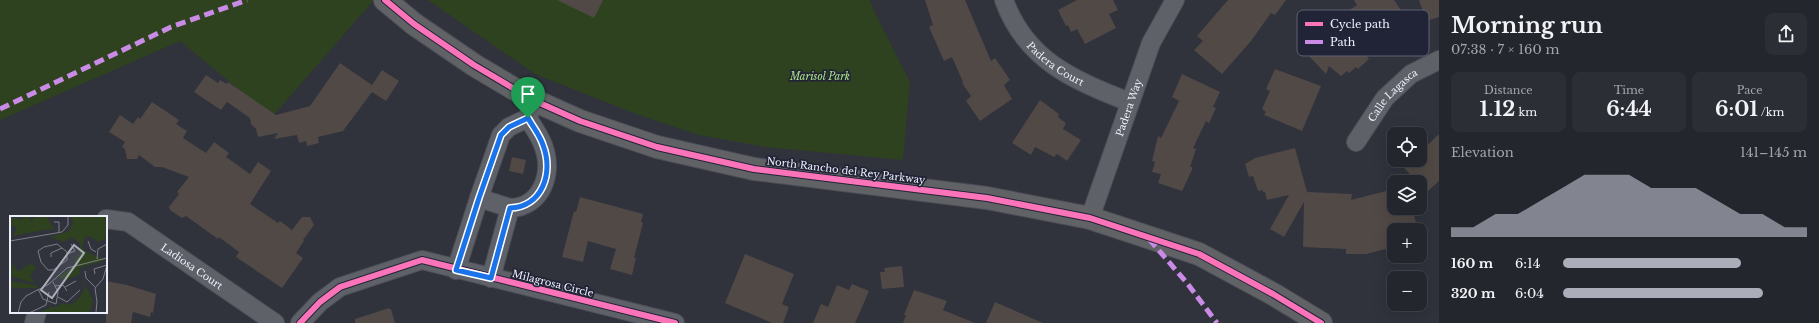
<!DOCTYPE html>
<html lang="en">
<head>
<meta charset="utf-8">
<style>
  :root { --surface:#24262d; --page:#2c2e35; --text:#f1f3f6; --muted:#a3a5aa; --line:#414349; --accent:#abadb9 }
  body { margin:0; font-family:"Libre Baskerville",serif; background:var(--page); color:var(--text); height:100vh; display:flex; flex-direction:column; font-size:15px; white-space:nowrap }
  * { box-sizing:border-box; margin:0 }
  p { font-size:13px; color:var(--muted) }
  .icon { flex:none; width:22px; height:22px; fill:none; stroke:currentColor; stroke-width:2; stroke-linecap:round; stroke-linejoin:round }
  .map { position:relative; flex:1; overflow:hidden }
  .side { display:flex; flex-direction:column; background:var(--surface); width:380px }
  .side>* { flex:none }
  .tools { position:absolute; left:1387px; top:127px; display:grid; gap:8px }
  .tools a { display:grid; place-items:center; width:40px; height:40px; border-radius:8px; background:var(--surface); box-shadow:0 4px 16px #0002,0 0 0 1px var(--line); font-size:20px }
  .pin { position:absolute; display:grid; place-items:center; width:34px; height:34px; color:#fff; margin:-41px -17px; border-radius:50% 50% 50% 0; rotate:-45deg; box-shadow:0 0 4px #0007 }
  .pin .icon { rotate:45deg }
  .round { display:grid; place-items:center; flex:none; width:42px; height:42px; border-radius:8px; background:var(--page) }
  .headline { display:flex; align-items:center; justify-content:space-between; height:68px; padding:0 12px }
  h1 { font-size:22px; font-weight:800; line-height:30px }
  .metrics { display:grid; grid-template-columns:repeat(3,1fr); gap:6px; height:68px; padding:4px 12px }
  .metrics div { display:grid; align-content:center; border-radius:8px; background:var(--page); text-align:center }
  .metrics b { font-size:20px; font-weight:800 }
  .metrics small { font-size:11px; font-weight:400 }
  .metrics p { font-size:11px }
  .chart { height:112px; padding:8px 12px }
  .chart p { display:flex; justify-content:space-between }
  .chart svg { width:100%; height:72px; margin-top:4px; fill:var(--accent); opacity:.7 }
  ul { padding:0 12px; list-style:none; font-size:13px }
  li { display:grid; grid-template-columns:64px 48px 1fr; align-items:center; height:30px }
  li i { height:10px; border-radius:5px; background:var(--accent) }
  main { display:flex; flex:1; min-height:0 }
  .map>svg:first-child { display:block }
</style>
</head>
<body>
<main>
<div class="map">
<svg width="1439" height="323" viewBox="0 0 1439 323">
  <rect width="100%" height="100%" fill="#30323c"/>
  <g fill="#2e421f">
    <path d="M0 0H374L272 117 180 41 0 120Z"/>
    <path d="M428 0H870L874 11 910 82 903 160 765 147 699 135 636 114 535 74Z"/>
  </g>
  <g fill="#504946">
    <path d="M557 0H603L594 18Z"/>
    <path d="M925 0H965L991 61 995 58 1010 80 1004 85 1012 99 980 121 966 101 971 96 962 83 963 82 952 57 944 61 929 27 933 25Z"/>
    <path d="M1077 0H1113L1118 10 1109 14 1116 28 1085 44 1077 29 1071 32 1068 25 1066 26 1058 10Z"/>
    <path d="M1228 0H1286L1275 15 1271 13 1251 41 1222 74 1194 50 1203 41 1197 36Z"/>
    <path d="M1354 0H1394L1408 20 1398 26 1399 29 1393 33 1395 37 1367 57 1369 59 1358 69 1356 67 1349 73 1347 71 1341 76 1329 66 1326 74 1309 56 1326 38 1327 40 1352 17 1348 11 1357 5Z"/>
    <path d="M1419 0H1439V17L1426 21Z"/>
    <path d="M340 63 372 85 382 70 399 81 386 101 372 92 343 131 318 137 319 143 307 146 306 141 299 143 297 135 274 139 278 133 258 137 256 129 251 124 250 118 227 102 221 110 194 92 206 75 218 83 220 80 227 84 228 82 276 115 310 106Z"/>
    <path d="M1275 69 1321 86 1302 131 1264 115 1266 112 1262 109 1270 91 1266 89Z"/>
    <path d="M1182 74 1220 92 1213 107 1216 108 1209 123 1206 121 1193 148 1196 149 1190 167H1192V170L1182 191 1158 183 1161 174 1152 172 1155 162 1152 161 1158 136 1161 138 1179 101 1172 97Z"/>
    <path d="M1040 100 1059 114 1058 117 1066 123 1063 129 1081 140 1067 161 1057 154 1054 157 1035 147 1031 155 1012 143Z"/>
    <path d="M152 102 179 120 176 124 187 131 183 138 206 153 214 142 229 153 226 157 250 174 258 162 271 171 250 204 278 223 280 221 292 230 302 217H310L314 225 303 240 304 241 296 253 303 258 282 288 236 257 239 252 219 237 218 239 186 216 182 218 170 210 169 207 179 194 177 192 189 177 162 167H155L139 155 137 159H127L125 149 122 147 125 142 109 132 120 115 133 124 138 117 140 119Z"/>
    <path d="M1439 134V181L1427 192 1420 185V182H1417L1397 160H1420V152Z"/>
    <path d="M1295 148 1307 192 1352 194 1351 200 1394 189V208H1412L1418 230H1394V247L1366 254H1346V249L1303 247 1304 202 1284 237 1270 229 1289 195 1267 200 1265 192H1263V190L1258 191 1253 176 1249 177 1245 164 1255 158Z"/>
    <path d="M512 157 526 160 523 174 509 171Z"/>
    <path d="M580 197 643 214 641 222 643 223 634 258H636L632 275 610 269 616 249 588 241 583 262 562 257 574 211 576 212Z"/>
    <path d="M745 254 794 274 782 304 789 307 783 323H772L725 303Z"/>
    <path d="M902 266 904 287 882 289 880 272H885L884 268Z"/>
    <path d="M106 281 127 285 156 294 153 313 151 312 150 317 133 312 131 323H106Z"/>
    <path d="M852 284 869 291 855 323H813L821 304 828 307 837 285 849 290Z"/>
    <path d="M914 290 947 301 943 310 975 323H903L906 315H904Z"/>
    <path d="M995 302 1043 323H986Z"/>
    <path d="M389 308V309H391L395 323H355V319Z"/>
  </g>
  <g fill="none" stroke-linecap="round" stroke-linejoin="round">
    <defs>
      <g id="street">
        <path id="s1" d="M1004 0C1026 61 1074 80 1129 102"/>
        <path id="s2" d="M1356 142 1385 98 1411 74 1439 60"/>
        <path d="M479 198 510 208"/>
        <path id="s3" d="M1090 218 1151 43 1175 0"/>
        <path id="s4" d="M106 219 128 222 275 323"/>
        <path d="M456 270 479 198 501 135 509 127 528 118 533 100"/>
        <path d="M491 278 510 208C542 207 554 173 543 145 540 136 533 127 528 118"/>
        <path d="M34 323 37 312"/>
        <path d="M300 323 320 302 340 287 422 260 675 323"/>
      </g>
      <path id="secondary" d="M385 0 414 24 474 65 533 100 580 121 657 147 754 169 987 198 1090 218 1199 254 1273 294 1321 323"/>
    </defs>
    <use href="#street" stroke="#4c4d56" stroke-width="20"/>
    <use href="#secondary" stroke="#4c4d56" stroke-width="24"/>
    <use href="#street" stroke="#5f6168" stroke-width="18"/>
    <use href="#secondary" stroke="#616266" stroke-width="22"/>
    <g stroke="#ca8be6" stroke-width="5" stroke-dasharray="10 5" stroke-linecap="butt">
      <path d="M0 109 171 27 247 0"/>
      <path d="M1149 239 1187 283 1217 323"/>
    </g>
    <defs>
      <g id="cycleway">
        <path d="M385 0 414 24 474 65 533 100 580 121 657 147 754 169 987 198 1090 218 1199 254 1273 294 1321 323"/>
        <path d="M300 323 320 302 340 287 422 260 675 323"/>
      </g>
    </defs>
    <use href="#cycleway" stroke="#212436" stroke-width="8"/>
    <use href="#cycleway" stroke="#fb73b8" stroke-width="6"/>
  </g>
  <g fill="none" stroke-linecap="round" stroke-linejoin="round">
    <defs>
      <path id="route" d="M528 118C533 127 540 135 543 145 554 173 542 207 510 208L491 278 456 270 479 198 501 135 509 127Z"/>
    </defs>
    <use href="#route" stroke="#fff" stroke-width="8"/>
    <use href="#route" stroke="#1a73e8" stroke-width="5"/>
  </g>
  <g text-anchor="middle" stroke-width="3.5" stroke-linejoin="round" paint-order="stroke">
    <g font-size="10" fill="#edeffc" stroke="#212436">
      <text dy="4" stroke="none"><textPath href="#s1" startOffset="84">Padera Court</textPath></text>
      <text dy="4" stroke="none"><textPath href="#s2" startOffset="60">Calle Lagasca</textPath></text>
      <text dy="4" stroke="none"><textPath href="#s3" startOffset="117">Padera Way</textPath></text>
      <text transform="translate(846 170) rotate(7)" y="4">North Rancho del Rey Parkway</text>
      <text dy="4" stroke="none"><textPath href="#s4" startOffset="100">Ladiosa Court</textPath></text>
      <text transform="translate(553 283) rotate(14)" y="4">Milagrosa Circle</text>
    </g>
    <g font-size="10" font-style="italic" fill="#ace382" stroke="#212436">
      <text x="820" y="80">Marisol Park</text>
    </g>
  </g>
  <g transform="translate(10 216)">
    <rect width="97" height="97" fill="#30323c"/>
    <path d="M12 0H19L21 5 25 0H37L45 15 40 13 2 20 7 12 0 9V2H8L12 5ZM61 0H97V22L88 26 80 20 75 21 72 31 76 36 97 44 69 52 70 58 56 64 49 61 66 49 65 42 69 41 70 28 62 21 53 26 40 21 59 15 63 7ZM19 48 25 49V53L20 60 25 67 0 60 2 49 6 50 5 54 10 55ZM71 60 83 85 80 95 76 97H28L41 91H47L52 87 61 89 70 81 75 72ZM0 65 25 69 28 72H0Z" fill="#2e421f"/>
    <path fill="none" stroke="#7c7e89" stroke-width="1" d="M44 6H49V16M0 25 52 16 58 9V0M78 25 81 33 86 36M47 28 57 36V44L43 54H38L31 46 28 35 34 31ZM57 38 65 35 61 28M41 41V37L52 32M87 43 88 33 97 28M75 55 76 62 85 71M85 58 84 53 97 49M45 70 53 69 57 75M55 71 66 65M28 73 33 83 46 88 48 76 43 66M48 81 57 86 70 74M86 96 87 86 85 72 93 63 97 49M8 97 11 86 16 80 39 68 57 52 97 42M19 97 36 89 39 76"/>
    <path fill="#abadb9" fill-opacity="0.15" stroke="#abadb9" stroke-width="2" d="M64 29 74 37 42 82 31 74Z"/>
    <rect width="97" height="97" fill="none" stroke="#edeffc" stroke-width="2"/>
  </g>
  <rect x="1297" y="10" width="132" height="46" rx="6" fill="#212436" stroke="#5e6171" stroke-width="1"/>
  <rect x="1305" y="22" width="18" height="4" fill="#fb73b8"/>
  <rect x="1305" y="40" width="18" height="4" fill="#ca8be6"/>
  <g font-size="11" fill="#edeffc">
    <text x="1330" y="28">Cycle path</text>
    <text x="1330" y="46">Path</text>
  </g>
</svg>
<div class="tools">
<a><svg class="icon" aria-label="locate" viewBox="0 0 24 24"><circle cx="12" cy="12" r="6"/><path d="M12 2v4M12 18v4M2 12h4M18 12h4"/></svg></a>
<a><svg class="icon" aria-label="layers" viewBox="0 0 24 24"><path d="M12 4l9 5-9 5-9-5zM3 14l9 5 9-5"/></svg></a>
<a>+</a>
<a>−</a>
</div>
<div class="pin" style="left:528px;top:118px;background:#1e9e55"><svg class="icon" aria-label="arrive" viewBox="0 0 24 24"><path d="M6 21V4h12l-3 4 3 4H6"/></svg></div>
</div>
<section class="side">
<div class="headline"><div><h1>Morning run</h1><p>07:38 · 7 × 160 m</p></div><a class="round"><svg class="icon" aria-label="share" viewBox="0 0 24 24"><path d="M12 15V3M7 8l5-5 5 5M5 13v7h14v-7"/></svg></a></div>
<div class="metrics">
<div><p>Distance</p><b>1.12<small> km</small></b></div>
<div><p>Time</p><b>6:44</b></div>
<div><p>Pace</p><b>6:01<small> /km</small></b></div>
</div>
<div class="chart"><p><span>Elevation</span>141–145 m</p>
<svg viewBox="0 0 160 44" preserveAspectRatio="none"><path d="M0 44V38L10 38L20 30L30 30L40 22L50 14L60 6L70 6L80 6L90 14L100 14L110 14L120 22L130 30L140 30L150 38L160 38V44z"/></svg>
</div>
<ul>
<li><b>160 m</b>6:14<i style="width:73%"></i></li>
<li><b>320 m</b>6:04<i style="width:82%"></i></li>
</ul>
</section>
</main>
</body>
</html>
